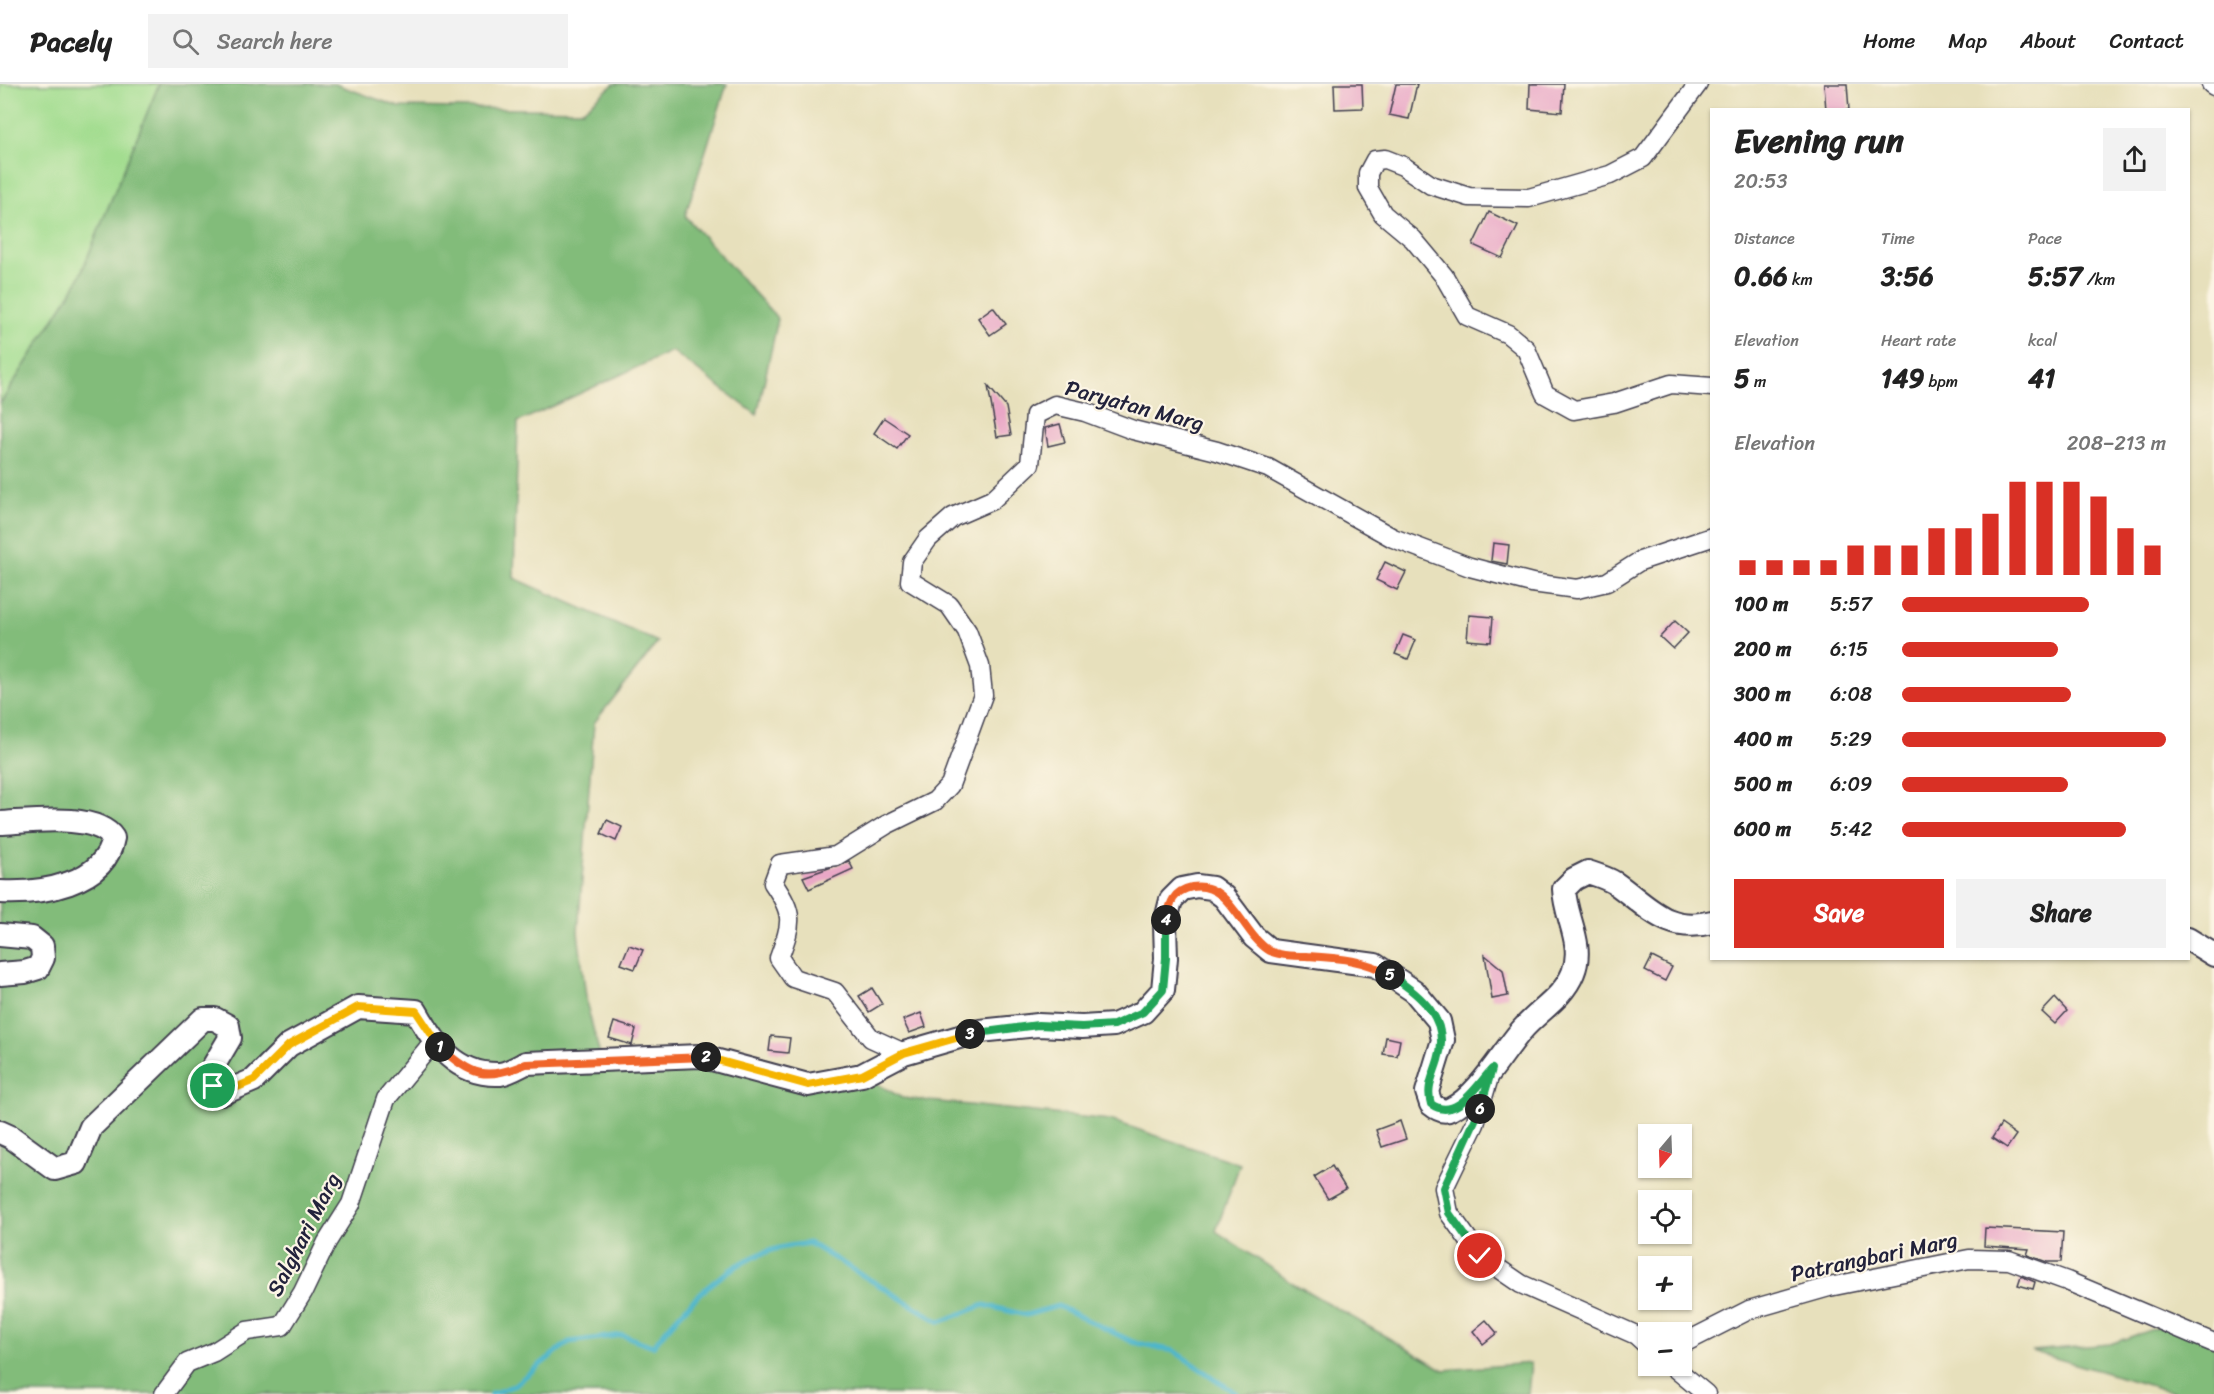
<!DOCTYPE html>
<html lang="en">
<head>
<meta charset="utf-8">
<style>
  :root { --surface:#fff; --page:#f2f2f2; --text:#222; --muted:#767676; --line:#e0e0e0; --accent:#d93025 }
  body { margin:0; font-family:Sriracha,sans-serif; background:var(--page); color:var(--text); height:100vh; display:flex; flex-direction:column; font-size:22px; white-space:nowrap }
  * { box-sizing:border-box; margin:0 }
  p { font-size:20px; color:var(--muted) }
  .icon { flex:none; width:33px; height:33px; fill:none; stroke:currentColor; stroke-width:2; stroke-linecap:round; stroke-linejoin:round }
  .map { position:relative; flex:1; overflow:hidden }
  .panel { position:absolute; left:1710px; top:24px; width:480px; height:852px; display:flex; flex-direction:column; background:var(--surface); border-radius:0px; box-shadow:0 2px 4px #0004 }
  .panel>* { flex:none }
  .needle { width:39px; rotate:199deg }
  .tools { position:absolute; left:1638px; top:1040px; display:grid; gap:12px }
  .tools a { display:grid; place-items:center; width:54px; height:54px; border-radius:0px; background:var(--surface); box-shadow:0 2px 4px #0004; font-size:30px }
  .pin { position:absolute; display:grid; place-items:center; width:51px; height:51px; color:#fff; margin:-26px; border:3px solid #fff; border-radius:50%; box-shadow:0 2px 6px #0007 }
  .km { position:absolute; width:30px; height:30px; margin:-15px; border-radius:50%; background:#222; color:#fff; font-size:16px; line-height:30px; text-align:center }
  .round { display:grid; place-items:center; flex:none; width:63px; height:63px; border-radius:0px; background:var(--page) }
  .overview { display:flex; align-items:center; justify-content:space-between; height:102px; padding:0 24px }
  h1 { font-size:33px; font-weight:700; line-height:45px }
  .stats { display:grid; grid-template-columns:repeat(3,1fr); gap:9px; height:102px; padding:6px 24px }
  .stats div { display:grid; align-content:center }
  .stats b { font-size:26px; font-weight:700 }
  .stats small { font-size:16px; font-weight:400 }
  .stats p { font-size:16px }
  .chart { height:168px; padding:12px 24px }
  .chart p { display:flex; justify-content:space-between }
  .chart svg { width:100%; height:108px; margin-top:6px; stroke:var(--accent); stroke-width:6 }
  .cta { display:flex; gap:12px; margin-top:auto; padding:12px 24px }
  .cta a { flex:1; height:69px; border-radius:0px; background:var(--accent); color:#fff; font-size:24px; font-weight:700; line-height:69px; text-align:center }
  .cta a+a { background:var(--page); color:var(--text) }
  ul { padding:0 24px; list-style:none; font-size:20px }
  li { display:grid; grid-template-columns:96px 72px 1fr; align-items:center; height:45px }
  li i { height:15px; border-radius:8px; background:var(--accent) }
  header { display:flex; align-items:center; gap:36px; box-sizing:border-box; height:84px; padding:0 30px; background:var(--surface); border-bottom:2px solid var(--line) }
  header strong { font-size:28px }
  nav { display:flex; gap:33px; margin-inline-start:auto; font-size:21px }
  .search { width:420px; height:54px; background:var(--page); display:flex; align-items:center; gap:15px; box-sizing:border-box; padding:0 21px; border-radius:0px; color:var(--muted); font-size:22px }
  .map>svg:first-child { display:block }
</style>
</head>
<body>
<header>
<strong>Pacely</strong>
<div class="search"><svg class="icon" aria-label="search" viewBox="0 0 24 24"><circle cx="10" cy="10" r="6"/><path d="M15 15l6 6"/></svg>Search here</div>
<nav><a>Home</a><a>Map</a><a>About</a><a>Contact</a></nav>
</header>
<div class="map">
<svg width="2214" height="1310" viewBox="0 0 2214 1310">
  <rect width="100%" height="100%" fill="#fcf5e5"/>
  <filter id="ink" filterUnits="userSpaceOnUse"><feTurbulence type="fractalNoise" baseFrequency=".0167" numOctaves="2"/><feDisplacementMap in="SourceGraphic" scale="12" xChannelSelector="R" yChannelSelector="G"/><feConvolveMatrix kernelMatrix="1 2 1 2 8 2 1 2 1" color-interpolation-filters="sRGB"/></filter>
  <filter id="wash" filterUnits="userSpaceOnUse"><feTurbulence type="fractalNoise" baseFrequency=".008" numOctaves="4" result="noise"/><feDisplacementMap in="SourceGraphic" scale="24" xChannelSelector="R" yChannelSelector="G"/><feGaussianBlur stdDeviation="1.35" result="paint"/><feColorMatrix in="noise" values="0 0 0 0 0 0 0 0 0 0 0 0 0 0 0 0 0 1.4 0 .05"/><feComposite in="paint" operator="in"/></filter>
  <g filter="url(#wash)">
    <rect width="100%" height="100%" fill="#e7e0bc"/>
    <path fill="#a3dd90" stroke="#628066" stroke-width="1.5" d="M0 0H159L77 199 0 320Z"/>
    <g fill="#82bc7a" stroke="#526f5a" stroke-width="1.5">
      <path d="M159 0H335L399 23 583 26 614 0H727L685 132 778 235 757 331 672 267 518 338 514 494 658 558 594 639 578 848 587 921 601 975 700 972 808 1001 862 991 902 1014 1110 1036 1240 1080 1216 1147 1291 1198 1444 1286 1531 1279 1528 1310H0V320L77 199Z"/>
      <path d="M2167 1240 2214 1259V1310H2179L2031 1267 2110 1260Z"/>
    </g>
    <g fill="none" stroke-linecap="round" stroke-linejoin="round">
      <path stroke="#4eb6cc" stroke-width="5" d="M491 1310 513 1302 569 1258 622 1251 653 1262C685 1222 721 1182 772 1166 783 1162 797 1161 809 1159L940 1238 984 1221 1026 1231 1058 1222 1133 1258 1174 1267 1237 1310"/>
    </g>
    <g id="blocks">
      <g fill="#e9a7c6">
        <path d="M1334 0H1362L1363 24 1335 25Z"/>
        <path d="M1396 0H1417L1409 35 1389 31Z"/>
        <path d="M1530 0H1564L1562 28 1529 25Z"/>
        <path d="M1824 0H1847L1849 26H1826Z"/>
        <path d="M1489 128 1518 142 1502 174 1473 161Z"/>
        <path d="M993 223 1006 240 990 251 978 234Z"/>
        <path d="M988 302 1006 323 1011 351 997 353Z"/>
        <path d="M884 334 908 350 897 365 874 349Z"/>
        <path d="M1060 340 1065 358 1048 362 1045 344Z"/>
        <path d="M1493 459 1509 461 1507 480 1491 477Z"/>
        <path d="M1385 478 1406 488 1397 506 1376 496Z"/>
        <path d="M1469 531 1493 533 1491 558 1467 556Z"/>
        <path d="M1675 537 1688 549 1673 565 1660 553Z"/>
        <path d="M1403 551 1416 556 1408 575 1395 570Z"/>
        <path d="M607 736 622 743 616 757 601 750Z"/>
        <path d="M849 777 853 785 809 805 803 793Z"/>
        <path d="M629 861 643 866 635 885 621 880Z"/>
        <path d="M1485 871 1503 886 1508 912 1492 915Z"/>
        <path d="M1652 873 1672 883 1665 897 1645 887Z"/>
        <path d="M872 904 882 920 869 928 859 912Z"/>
        <path d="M2055 914 2067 927 2055 940 2042 928Z"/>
        <path d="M921 929 926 943 909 949 903 936Z"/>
        <path d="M614 938 636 945 632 961 609 954Z"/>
        <path d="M771 952 790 954 788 969 769 967Z"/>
        <path d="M1386 953 1400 956 1397 972 1383 970Z"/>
        <path d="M1400 1037 1406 1055 1382 1063 1376 1046Z"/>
        <path d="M2001 1040 2016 1051 2007 1064 1992 1054Z"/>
        <path d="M1332 1082 1346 1105 1328 1115 1314 1093Z"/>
        <path d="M1985 1144 2063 1148 2061 1178H2047L2027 1171 2029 1165 1984 1162Z"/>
        <path d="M2021 1192 2035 1198 2033 1205 2018 1201Z"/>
        <path d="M1486 1236 1497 1249 1483 1260 1473 1247Z"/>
      </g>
    </g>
  </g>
  <g filter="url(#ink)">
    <use href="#blocks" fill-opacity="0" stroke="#403e4e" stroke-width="1.5"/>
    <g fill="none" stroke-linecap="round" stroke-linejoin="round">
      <defs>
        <g id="minor">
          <path d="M1698 0 1643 74 1610 91 1529 114 1469 113 1431 101 1403 82 1385 75 1375 76 1368 89V104L1383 130 1413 155 1444 192 1467 232 1508 250 1526 265 1545 310 1574 326 1614 319 1671 300 1712 303"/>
          <path d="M2211 0 2214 2"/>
          <path d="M904 969 871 954 835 908 793 894 779 874C792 838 795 831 773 799L780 780 836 772 886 741 935 717 950 701 983 611 980 582 967 547 949 521 910 497 912 478 928 455 953 433 992 416 1030 380 1035 331 1055 321 1085 328 1133 346 1217 367 1268 384 1393 454 1470 483 1532 499 1577 505 1607 498 1640 477 1712 453"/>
          <path d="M1490 990 1475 1040 1444 1104 1449 1129 1480 1172 1521 1200 1636 1251 1648 1262"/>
          <path d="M1682 1260 1749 1226 1829 1203 1969 1175 2009 1176 2067 1197 2214 1259"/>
          <path d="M1671 1281 1706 1310"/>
          <path d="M164 1310 187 1279 214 1268 247 1247 282 1242 303 1208 327 1158 351 1120 386 1015 434 957"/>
        </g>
        <g id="tertiary">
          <path d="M0 739C28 738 96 728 113 754 105 801 40 810 0 808"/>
          <path d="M0 851 32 854 42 862 43 874 38 884 25 888 0 890"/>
          <path d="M2188 855 2214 871"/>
          <path d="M0 1048 11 1053 55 1085 76 1079 91 1043 203 935H215L228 942 230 954 207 993 221 1010 254 996 289 961 358 923 416 927C435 961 457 992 500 990 508 989 518 983 526 979L700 972 808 1001 862 991 904 969 980 947 1038 941 1082 943 1114 941 1143 928 1163 906 1166 874 1165 840 1171 816 1182 805 1197 802 1212 804 1224 813 1254 853 1271 867 1375 881 1414 907 1439 937 1443 956 1427 1008 1431 1020C1437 1025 1444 1029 1451 1025 1478 1012 1502 969 1521 947 1538 927 1563 914 1573 889 1585 860 1565 834 1564 805L1574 795 1588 788C1597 791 1607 794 1615 799 1648 822 1667 850 1712 838"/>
        </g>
      </defs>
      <use href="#minor" stroke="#403e4e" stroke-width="21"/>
      <use href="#tertiary" stroke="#403e4e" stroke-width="26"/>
      <use href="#minor" stroke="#fff" stroke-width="18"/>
      <use href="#tertiary" stroke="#fff" stroke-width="22"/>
    </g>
  </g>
  <g fill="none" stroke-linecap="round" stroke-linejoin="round" filter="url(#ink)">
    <defs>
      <path id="split-1" d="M213 1002 221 1010 254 996 289 961 358 923 416 927 440 963"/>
      <path id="split-2" d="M440 963C471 992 486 997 526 980L706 973"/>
      <path id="split-3" d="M706 973 808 1001 862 991 904 969 970 950"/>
      <path id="split-4" d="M970 950 1038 941 1082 943 1114 941 1143 928 1163 906 1166 874V836"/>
      <path id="split-5" d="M1166 836C1170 819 1173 807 1192 803 1230 796 1242 851 1270 867 1280 872 1295 872 1306 872 1336 874 1365 875 1390 891"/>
      <path id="split-6" d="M1390 891C1421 911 1451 936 1438 976 1433 993 1426 1003 1431 1020 1456 1038 1476 1002 1492 985L1480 1025"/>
      <path id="split-7" d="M1480 1025 1444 1104 1449 1129 1480 1172"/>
    </defs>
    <use href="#split-1" stroke="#fff" stroke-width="12"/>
    <use href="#split-2" stroke="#fff" stroke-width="12"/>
    <use href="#split-3" stroke="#fff" stroke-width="12"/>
    <use href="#split-4" stroke="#fff" stroke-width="12"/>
    <use href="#split-5" stroke="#fff" stroke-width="12"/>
    <use href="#split-6" stroke="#fff" stroke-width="12"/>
    <use href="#split-7" stroke="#fff" stroke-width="12"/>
    <use href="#split-1" stroke="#f5b400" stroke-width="8"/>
    <use href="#split-2" stroke="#f0652b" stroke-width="8"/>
    <use href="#split-3" stroke="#f5b400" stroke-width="8"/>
    <use href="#split-4" stroke="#22a559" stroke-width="8"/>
    <use href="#split-5" stroke="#f0652b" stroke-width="8"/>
    <use href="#split-6" stroke="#22a559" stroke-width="8"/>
    <use href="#split-7" stroke="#22a559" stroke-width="8"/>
  </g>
  <g text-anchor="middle" stroke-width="4.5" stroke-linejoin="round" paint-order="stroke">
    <g font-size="22" fill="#22223b" stroke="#fcf5e5">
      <text transform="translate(1135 321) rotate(15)" y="8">Paryatan Marg</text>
      <text transform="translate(303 1150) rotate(-63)" y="8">Salghari Marg</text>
      <text transform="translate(1874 1172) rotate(-12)" y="8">Patrangbari Marg</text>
    </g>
  </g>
</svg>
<div class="tools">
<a><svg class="needle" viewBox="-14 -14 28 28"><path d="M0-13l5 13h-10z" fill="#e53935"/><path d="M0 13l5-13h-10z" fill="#767676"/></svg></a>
<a><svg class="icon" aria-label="locate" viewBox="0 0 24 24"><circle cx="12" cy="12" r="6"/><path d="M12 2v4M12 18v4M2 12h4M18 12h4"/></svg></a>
<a>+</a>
<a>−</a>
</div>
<div class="pin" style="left:213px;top:1002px;background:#1e9e55"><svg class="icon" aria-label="arrive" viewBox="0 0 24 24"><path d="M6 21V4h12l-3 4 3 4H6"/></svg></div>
<div class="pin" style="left:1480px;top:1172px;background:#d93025"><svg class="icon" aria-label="check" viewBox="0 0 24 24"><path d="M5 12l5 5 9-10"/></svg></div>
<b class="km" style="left:440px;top:963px">1</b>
<b class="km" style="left:706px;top:973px">2</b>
<b class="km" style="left:970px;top:950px">3</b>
<b class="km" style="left:1166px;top:836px">4</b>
<b class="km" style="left:1390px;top:891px">5</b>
<b class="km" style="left:1480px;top:1025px">6</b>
<section class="panel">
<div class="overview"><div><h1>Evening run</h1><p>20:53</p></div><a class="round"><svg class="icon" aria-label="share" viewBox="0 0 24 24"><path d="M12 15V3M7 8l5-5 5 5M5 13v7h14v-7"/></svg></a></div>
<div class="stats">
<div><p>Distance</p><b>0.66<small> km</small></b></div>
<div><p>Time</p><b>3:56</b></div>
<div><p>Pace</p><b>5:57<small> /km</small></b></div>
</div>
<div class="stats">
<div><p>Elevation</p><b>5<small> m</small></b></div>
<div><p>Heart rate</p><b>149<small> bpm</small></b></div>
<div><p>kcal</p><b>41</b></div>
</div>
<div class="chart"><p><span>Elevation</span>208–213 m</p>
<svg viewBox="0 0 160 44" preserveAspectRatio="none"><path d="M5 44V38M15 44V38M25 44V38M35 44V38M45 44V32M55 44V32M65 44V32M75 44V25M85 44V25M95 44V19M105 44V6M115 44V6M125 44V6M135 44V12M145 44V25M155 44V32"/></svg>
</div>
<ul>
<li><b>100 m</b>5:57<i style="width:71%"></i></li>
<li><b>200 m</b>6:15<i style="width:59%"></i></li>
<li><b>300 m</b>6:08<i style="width:64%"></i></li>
<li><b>400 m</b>5:29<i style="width:100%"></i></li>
<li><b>500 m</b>6:09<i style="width:63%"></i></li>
<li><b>600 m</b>5:42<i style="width:85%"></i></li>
</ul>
<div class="cta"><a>Save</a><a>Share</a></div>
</section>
</div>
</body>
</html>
